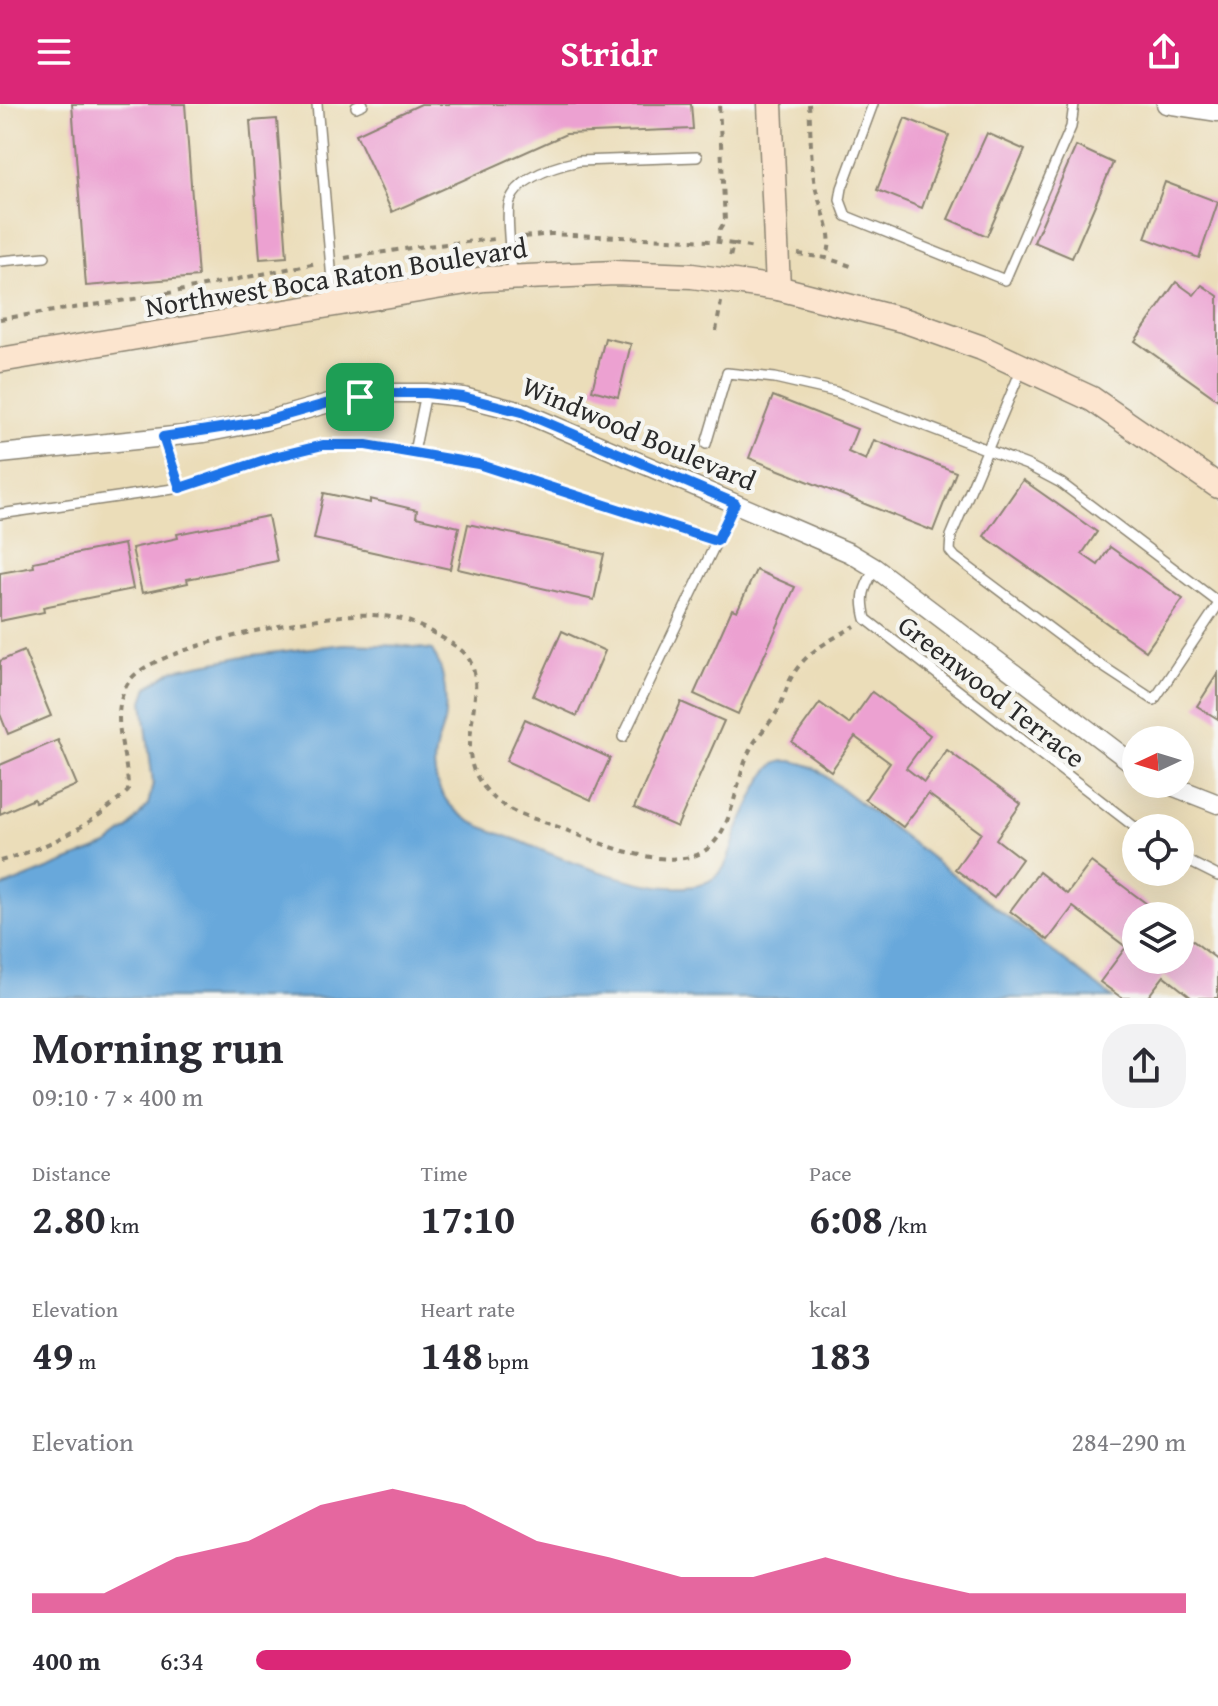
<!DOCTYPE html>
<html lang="en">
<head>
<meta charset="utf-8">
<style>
  :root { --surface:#fff; --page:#f2f2f3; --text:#2b2b33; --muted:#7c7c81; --accent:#db2777 }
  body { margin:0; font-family:"Gentium Book Plus",serif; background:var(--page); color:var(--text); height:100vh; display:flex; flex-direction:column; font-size:30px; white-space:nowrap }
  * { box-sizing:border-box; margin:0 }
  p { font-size:26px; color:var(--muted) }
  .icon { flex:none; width:44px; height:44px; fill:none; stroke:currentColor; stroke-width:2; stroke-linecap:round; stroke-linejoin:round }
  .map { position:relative; height:894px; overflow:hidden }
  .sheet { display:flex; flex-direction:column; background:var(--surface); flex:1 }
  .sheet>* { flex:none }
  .needle { width:52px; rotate:266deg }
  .controls { position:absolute; left:1122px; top:622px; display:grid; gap:16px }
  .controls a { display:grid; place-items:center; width:72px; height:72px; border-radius:50%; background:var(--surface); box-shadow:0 8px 32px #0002; font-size:40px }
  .pin { position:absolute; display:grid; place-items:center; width:68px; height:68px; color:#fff; margin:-34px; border-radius:16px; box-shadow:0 4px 12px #0006 }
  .round { display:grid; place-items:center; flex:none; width:84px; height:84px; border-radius:32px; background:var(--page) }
  .headline { display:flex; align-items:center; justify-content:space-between; height:136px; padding:0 32px }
  h1 { font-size:44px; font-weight:600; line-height:60px }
  .stats { display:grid; grid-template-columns:repeat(3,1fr); gap:12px; height:136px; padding:8px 32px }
  .stats div { display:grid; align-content:center }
  .stats b { font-size:40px; font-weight:600 }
  .stats small { font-size:22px; font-weight:400 }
  .stats p { font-size:22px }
  .chart { height:224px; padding:16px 32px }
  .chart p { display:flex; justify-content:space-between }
  .chart svg { width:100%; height:144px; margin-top:8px; fill:var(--accent); opacity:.7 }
  ul { padding:0 32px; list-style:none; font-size:26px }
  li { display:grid; grid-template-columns:128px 96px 1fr; align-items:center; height:60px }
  li i { height:20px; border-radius:10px; background:var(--accent) }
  header { display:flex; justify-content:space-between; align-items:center; height:104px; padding:0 32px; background:var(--accent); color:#fff; font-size:36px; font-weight:600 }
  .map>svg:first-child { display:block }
</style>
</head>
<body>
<header><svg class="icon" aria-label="menu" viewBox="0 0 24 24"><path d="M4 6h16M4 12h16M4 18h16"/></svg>Stridr<svg class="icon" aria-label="share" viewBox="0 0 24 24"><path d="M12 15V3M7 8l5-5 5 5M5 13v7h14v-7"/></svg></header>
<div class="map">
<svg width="1218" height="894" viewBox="0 0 1218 894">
  <rect width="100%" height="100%" fill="#f6f6f2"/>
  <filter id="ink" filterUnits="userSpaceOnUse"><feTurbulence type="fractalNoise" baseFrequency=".0125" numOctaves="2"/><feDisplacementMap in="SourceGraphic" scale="16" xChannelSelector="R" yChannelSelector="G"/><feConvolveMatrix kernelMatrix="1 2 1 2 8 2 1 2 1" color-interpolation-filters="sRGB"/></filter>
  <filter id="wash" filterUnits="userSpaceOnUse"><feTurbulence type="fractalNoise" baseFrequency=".006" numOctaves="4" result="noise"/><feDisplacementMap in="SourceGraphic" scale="32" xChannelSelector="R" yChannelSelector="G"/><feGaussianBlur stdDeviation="1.8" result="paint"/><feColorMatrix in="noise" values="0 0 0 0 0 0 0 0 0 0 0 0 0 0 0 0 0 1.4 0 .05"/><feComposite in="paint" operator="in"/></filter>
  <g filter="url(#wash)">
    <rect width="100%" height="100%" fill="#ebddb9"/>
    <path fill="#67a8db" stroke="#496a83" stroke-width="2" d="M344 540 407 542 432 546C444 564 447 589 445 610 445 620 440 630 437 640 429 669 438 695 464 713 479 724 502 730 520 737 561 755 659 795 702 780 728 771 729 751 737 728 742 715 749 702 755 689 771 656 779 650 815 664L1113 894H0V784L107 741 128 725 148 701 153 679 143 597 148 583 173 566 245 552Z"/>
    <g id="blocks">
      <g fill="#eca1d1">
        <path d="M72 0H185L198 173 86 182Z"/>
        <path d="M421 0H691L693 25 566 30 392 108 356 30Z"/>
        <path d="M905 14 949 31 922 104 877 86Z"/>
        <path d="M277 15 287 153 260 155 250 17Z"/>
        <path d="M987 29 1025 46 987 132 948 115Z"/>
        <path d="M1076 42 1113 59 1072 154 1034 138Z"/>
        <path d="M1165 78 1218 98 1199 154 1145 134Z"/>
        <path d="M1176 178 1194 191 1202 181 1218 192V296L1135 237Z"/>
        <path d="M605 234 631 240 618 293 592 286Z"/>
        <path d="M773 292 857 325 848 348 866 356 874 336 956 368 933 427 749 354Z"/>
        <path d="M1023 376 1097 428 1082 450 1098 461 1110 443 1183 495 1146 547 984 432Z"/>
        <path d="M324 389 370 399V395L417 406 416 413 459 423 450 465 314 435Z"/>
        <path d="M268 412 277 457 187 475 188 479 142 489 132 444 178 434 177 430Z"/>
        <path d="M468 420 604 450 594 496 458 465Z"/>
        <path d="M124 440 133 485 43 503 44 508 0 517V469L34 463 33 458Z"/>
        <path d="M756 466 795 483 738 610 694 590 732 505 737 507Z"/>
        <path d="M562 527 605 547 577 612 533 592Z"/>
        <path d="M24 547 51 612 8 630 0 610V557Z"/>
        <path d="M1218 569V615L1197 602Z"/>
        <path d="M872 588 930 631 906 664 924 678 947 646 1021 700 996 735 1022 755 994 794 955 765 981 729 928 690 903 723 865 695 890 659 855 633 831 667 792 638 820 599 849 620Z"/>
        <path d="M681 598 724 617 677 723 634 704Z"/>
        <path d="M525 615 610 654 591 696 506 657Z"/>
        <path d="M58 636 77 681 35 699 34 695 0 710V661Z"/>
        <path d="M1091 758 1163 812H1136V856H1153L1158 859 1160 856H1180V827L1218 856V894H1192L1164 872 1147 894H1122L1100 878 1126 843 1073 803 1048 836 1010 807 1039 768 1067 790Z"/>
      </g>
    </g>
  </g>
  <g filter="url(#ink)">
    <use href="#blocks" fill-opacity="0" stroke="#8b8472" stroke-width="2"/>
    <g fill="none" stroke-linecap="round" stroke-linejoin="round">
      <defs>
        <g id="lane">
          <path d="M317 0 334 200"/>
          <path d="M873 0 842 84 840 96 846 112 1005 176 1071 23 1074 0"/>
          <path d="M356 3 363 0"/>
          <path d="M0 157 45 153"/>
          <path d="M512 173C512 157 505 109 510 97 519 73 556 62 579 57L697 53"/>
          <path d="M1022 264 951 432 950 447 955 453 1084 550 1154 596 1218 501"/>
          <path d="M163 333 180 384"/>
          <path d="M706 340 727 269 775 274 836 288 1027 361 1061 379 1218 498"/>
          <path d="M414 348 426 289"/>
          <path d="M0 410 180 384 274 353 323 341H366L478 360 717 437"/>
          <path d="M875 464C864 485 860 491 866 515L1136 724"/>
          <path d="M623 633 735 399"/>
          <path d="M1180 753 1218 772"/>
        </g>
        <g id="street">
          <path d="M1166 0 1218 8"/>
          <path d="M0 350 204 329 265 317 343 295 383 289H426L463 293 522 308 850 449 875 464 1136 662"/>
          <path d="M1167 680 1218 700"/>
        </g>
        <g id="secondary">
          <path d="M770 0 778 184"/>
          <path d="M0 256 484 175 615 169 692 172 778 184 906 217 982 244 1092 295 1218 382"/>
        </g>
      </defs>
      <use href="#lane" stroke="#8b8472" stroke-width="12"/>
      <use href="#street" stroke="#8b8472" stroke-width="21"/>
      <use href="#secondary" stroke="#8b8472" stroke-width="27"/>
      <g stroke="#8b8472" stroke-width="4" stroke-dasharray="6 6" stroke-linecap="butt">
        <path d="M809 0C811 27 810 55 815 81 819 104 837 131 826 154"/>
        <path d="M524 133 551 130 712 137 733 140 729 158"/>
        <path d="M718 138 719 127 725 117 719 0"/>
        <path d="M733 140 754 144"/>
        <path d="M798 150 826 154 851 162"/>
        <path d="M345 154 417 143 495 135"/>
        <path d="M0 215 154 192 317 159"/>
        <path d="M716 227 721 198"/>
        <path d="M0 757C47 744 93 721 128 687 129 651 106 610 130 576 154 543 311 513 354 511 368 510 388 512 402 515 416 519 450 537 461 546 493 572 459 630 474 667 479 678 490 692 500 699 513 709 535 715 550 720 591 735 640 759 684 754 736 748 732 677 752 642 760 628 773 617 780 602 785 592 787 579 794 569 808 546 833 535 855 522"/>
      </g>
      <use href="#lane" stroke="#fff" stroke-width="9"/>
      <use href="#street" stroke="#fff" stroke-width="18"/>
      <use href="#secondary" stroke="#fce5cf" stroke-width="24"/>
    </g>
  </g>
  <g fill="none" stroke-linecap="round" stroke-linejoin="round" filter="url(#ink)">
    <defs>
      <path id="route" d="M383 289H426L463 293 522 308 735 399 717 437 478 360 366 341H323L274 353 180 384 163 333 265 317 343 295Z"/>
    </defs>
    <use href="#route" stroke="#fff" stroke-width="16"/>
    <use href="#route" stroke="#1a73e8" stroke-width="10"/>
  </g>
  <g text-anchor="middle" stroke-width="8" stroke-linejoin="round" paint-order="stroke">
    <g font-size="28" fill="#2b2b2b" stroke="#f6f6f2">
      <text transform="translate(336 173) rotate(-9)" y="10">Northwest Boca Raton Boulevard</text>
      <text transform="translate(639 329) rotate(23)" y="10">Windwood Boulevard</text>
      <text transform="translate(992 587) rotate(38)" y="10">Greenwood Terrace</text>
    </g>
  </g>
</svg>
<div class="controls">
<a><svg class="needle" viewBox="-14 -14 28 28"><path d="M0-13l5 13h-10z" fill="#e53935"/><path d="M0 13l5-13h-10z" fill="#7c7c81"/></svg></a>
<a><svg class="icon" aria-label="locate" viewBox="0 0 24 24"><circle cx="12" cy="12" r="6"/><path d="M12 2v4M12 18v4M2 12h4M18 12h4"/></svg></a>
<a><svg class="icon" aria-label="layers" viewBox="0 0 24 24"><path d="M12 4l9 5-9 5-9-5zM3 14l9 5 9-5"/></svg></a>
</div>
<div class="pin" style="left:360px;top:293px;background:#1e9e55"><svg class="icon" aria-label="arrive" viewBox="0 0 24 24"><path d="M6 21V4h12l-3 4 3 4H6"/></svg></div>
</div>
<section class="sheet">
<div class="headline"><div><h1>Morning run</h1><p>09:10 · 7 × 400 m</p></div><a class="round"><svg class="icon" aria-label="share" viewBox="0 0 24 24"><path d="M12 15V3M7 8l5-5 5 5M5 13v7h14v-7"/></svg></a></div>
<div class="stats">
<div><p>Distance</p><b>2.80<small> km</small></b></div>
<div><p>Time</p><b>17:10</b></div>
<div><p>Pace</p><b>6:08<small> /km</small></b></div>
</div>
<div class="stats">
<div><p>Elevation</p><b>49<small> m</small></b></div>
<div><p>Heart rate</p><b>148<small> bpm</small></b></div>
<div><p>kcal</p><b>183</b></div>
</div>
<div class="chart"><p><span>Elevation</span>284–290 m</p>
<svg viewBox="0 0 160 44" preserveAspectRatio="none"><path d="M0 44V38L10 38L20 27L30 22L40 11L50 6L60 11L70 22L80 27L90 33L100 33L110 27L120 33L130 38L140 38L150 38L160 38V44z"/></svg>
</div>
<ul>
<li><b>400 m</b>6:34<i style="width:64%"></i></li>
</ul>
</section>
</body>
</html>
